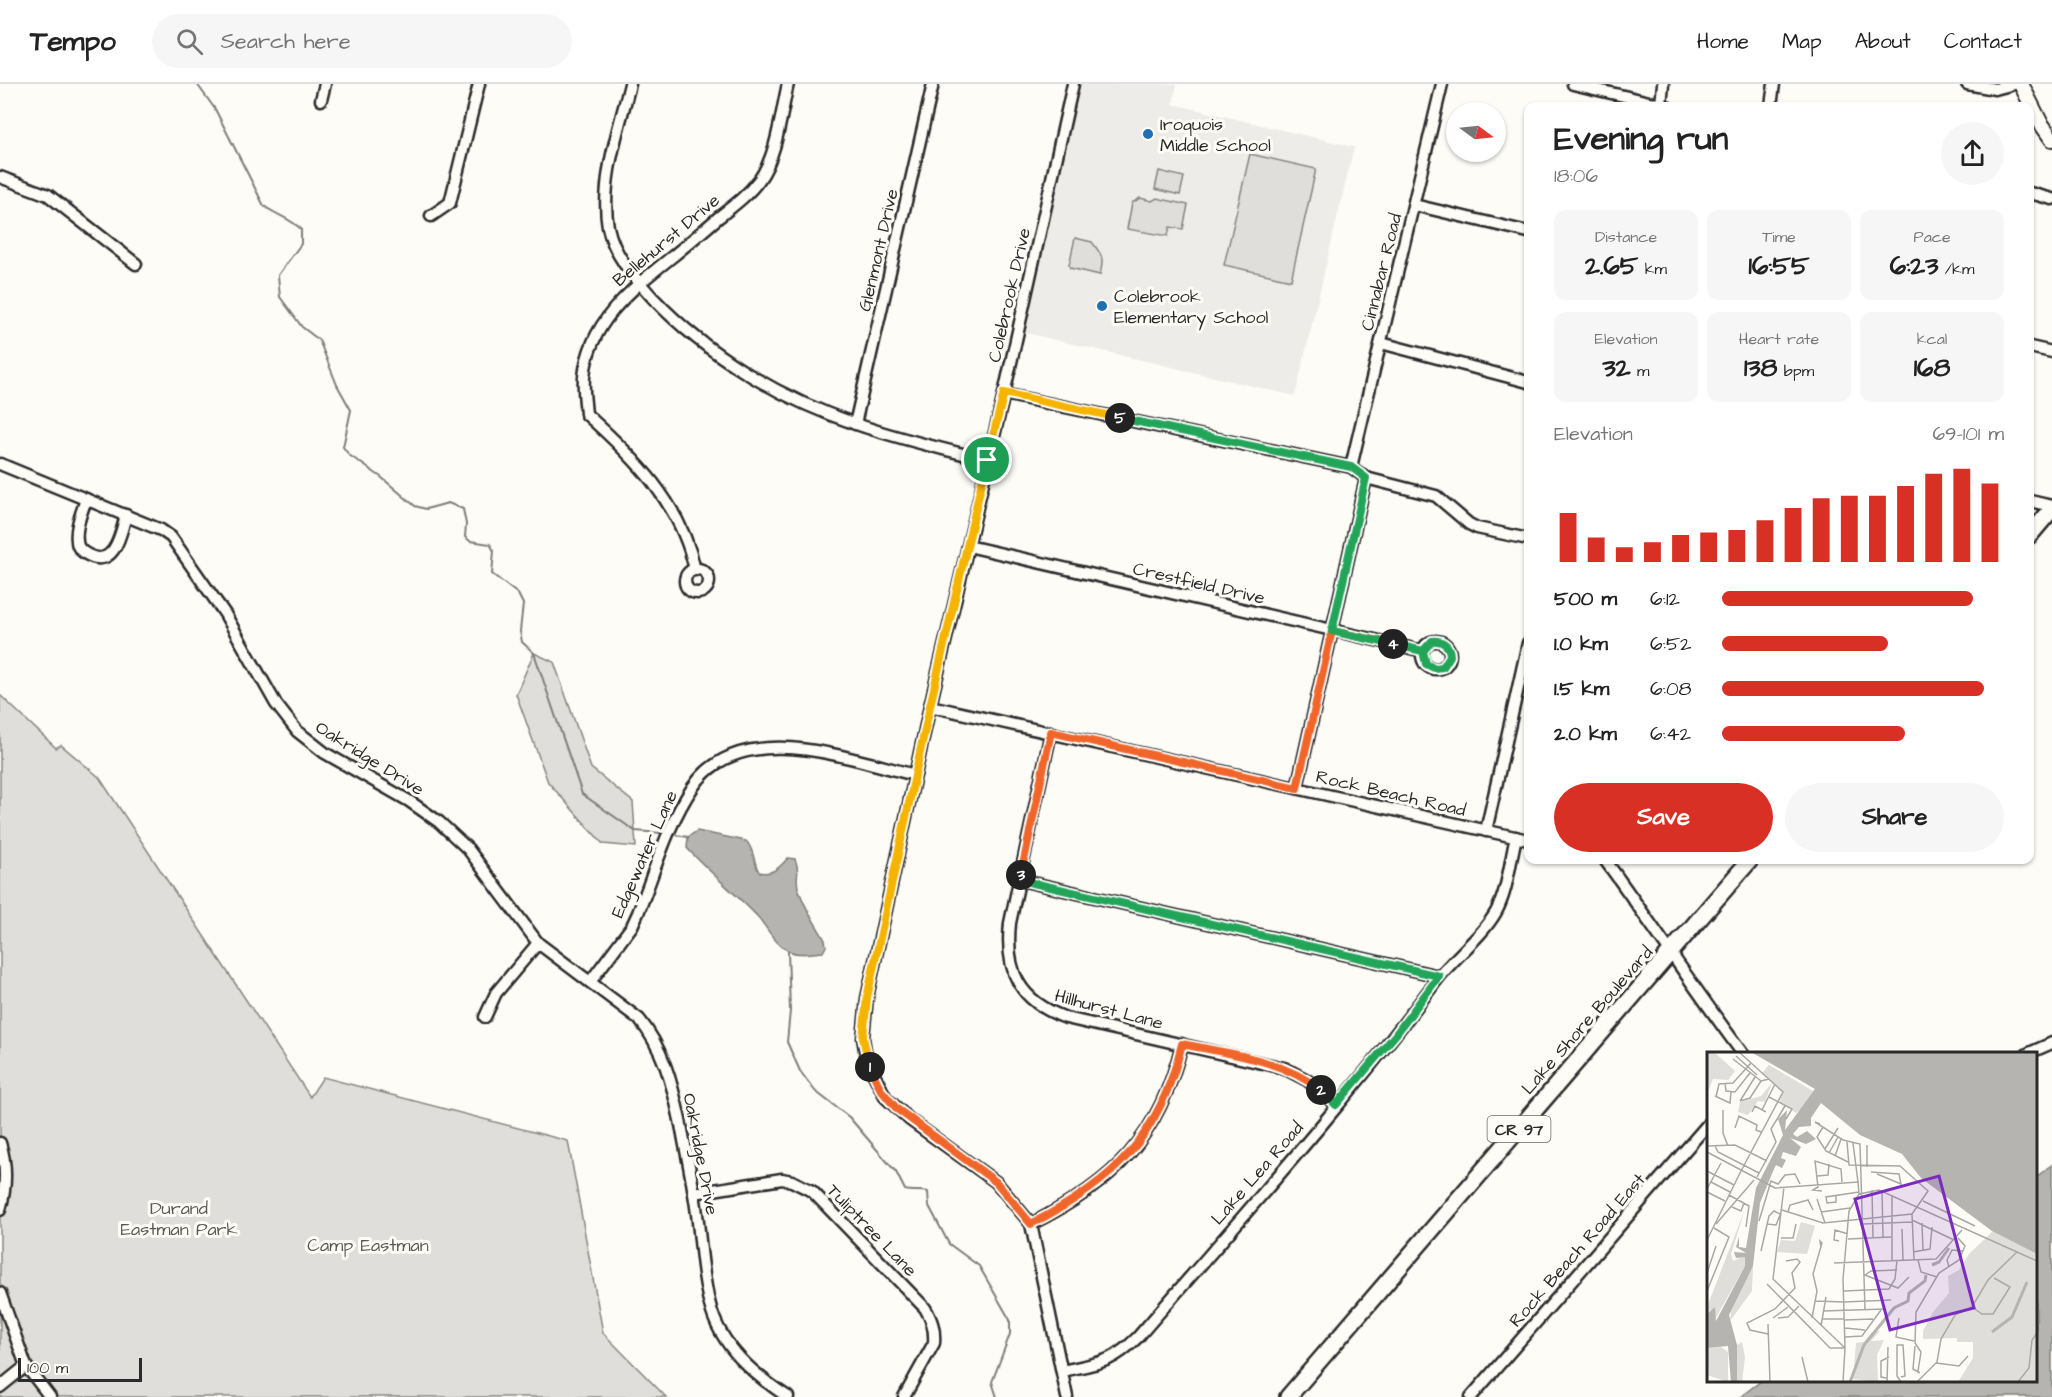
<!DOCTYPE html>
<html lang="en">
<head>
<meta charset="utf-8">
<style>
  :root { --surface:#fff; --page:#f6f6f6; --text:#222; --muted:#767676; --line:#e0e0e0; --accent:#d93025 }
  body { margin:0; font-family:"Architects Daughter",sans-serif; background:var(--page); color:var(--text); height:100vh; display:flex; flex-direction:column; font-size:22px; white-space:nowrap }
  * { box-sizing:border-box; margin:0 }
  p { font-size:20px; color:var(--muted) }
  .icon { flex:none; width:33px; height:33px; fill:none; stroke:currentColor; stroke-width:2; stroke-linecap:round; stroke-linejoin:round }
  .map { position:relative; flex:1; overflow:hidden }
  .drawer { position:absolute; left:1524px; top:18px; width:510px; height:762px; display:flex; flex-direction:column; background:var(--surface); border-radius:12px; box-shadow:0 2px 4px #0004 }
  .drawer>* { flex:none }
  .needle { width:39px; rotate:105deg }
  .fabs { position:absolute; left:1446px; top:18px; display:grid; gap:12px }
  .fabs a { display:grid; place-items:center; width:60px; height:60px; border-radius:50%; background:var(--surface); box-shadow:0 2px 4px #0004; font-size:30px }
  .scale { position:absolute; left:18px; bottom:15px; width:124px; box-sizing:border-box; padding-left:6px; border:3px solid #2b2b2b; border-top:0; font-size:16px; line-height:21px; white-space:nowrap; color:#2b2b2b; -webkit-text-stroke:4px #fdfcf7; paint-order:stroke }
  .pin { position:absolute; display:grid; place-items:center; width:51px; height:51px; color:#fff; margin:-26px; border:3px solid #fff; border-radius:50%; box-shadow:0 2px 6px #0007 }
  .km { position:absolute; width:30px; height:30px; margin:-15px; border-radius:50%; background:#222; color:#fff; font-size:16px; line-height:30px; text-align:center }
  .round { display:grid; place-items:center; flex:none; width:63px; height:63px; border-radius:32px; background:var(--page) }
  .head { display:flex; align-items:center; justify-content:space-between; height:102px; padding:0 30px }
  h1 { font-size:33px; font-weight:700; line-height:45px }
  .metrics { display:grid; grid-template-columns:repeat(3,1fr); gap:9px; height:102px; padding:6px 30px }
  .metrics div { display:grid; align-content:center; border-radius:12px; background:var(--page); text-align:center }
  .metrics b { font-size:26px; font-weight:700 }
  .metrics small { font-size:16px; font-weight:400 }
  .metrics p { font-size:16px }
  .chart { height:168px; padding:12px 30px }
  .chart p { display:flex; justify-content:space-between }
  .chart svg { width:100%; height:108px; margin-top:6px; stroke:var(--accent); stroke-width:6 }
  .action { display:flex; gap:12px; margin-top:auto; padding:12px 30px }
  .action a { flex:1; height:69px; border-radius:36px; background:var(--accent); color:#fff; font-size:24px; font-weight:700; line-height:69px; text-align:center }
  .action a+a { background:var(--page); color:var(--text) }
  ul { padding:0 30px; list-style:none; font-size:20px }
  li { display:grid; grid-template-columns:96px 72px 1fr; align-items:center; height:45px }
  li i { height:15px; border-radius:8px; background:var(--accent) }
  header { display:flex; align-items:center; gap:36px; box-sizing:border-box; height:84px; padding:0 30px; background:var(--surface); border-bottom:2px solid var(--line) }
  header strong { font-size:28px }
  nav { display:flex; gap:33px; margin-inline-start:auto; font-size:21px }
  .search { width:420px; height:54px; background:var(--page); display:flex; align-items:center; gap:15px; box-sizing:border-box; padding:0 21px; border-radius:33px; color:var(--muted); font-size:22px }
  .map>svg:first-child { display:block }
</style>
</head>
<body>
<header>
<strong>Tempo</strong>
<div class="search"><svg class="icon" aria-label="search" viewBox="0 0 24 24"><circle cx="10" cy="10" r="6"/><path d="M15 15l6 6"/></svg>Search here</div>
<nav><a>Home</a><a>Map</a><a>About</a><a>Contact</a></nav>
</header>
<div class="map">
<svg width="2052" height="1313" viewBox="0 0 2052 1313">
  <rect width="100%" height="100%" fill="#fdfcf7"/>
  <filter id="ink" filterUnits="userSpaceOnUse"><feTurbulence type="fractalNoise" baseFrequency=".0167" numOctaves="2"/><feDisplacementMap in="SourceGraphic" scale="12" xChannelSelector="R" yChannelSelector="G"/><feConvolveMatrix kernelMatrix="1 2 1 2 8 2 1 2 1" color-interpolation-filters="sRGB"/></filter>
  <g filter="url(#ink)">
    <path fill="#edece8" d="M1079 0H1177L1173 20 1354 63 1295 312 1022 248Z"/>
    <g fill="#dfdeda" stroke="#858482" stroke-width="1.5">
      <path d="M1250 70 1316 85 1291 196 1224 181Z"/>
      <path d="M1159 87 1184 93 1180 111 1155 105Z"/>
      <path d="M1140 114 1152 117 1157 114 1188 121 1183 145 1170 143 1168 152 1127 145 1132 119Z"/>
      <path d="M1075 154 1092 158C1103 172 1104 174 1100 191L1070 184 1069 181Z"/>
      <path d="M534 569 554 578 591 684 633 718 636 763 603 760 548 698 516 610Z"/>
      <path d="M0 611 56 664 61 661 99 693 310 1013 323 993 568 1057 603 1249 666 1313H0Z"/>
    </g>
    <g fill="#b5b4b1" stroke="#7e7d7b" stroke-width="1.5">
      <path d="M697 747 746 757C754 764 753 777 759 788 773 791 779 784 788 774L795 775C801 789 795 791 798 803 803 822 816 840 825 856L826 862 823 868C812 869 797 872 787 866 773 858 767 843 757 832 734 808 709 788 687 764L688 753Z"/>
      <path d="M2052 1081V1313H1740L1761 1297 2036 1296V1093Z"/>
    </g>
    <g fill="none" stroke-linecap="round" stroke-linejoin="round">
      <g stroke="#7e7d7b" stroke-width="2">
        <path d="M197 0 215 25 264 122C276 131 290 134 301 145V160L278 191 280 213 302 243 319 256 337 301 351 326 343 363 349 371 381 393 415 422 426 425 448 419 463 425 466 440 465 453 470 457 490 460 494 467 492 490 518 510 523 520 520 547 522 558 534 569 582 710 635 747 661 749"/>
        <path d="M676 751 688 753"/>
        <path d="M788 867 790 927 787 958 800 987 815 1007 849 1033 896 1088 905 1106C913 1108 920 1106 928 1108L929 1122 949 1160 979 1182 1010 1236V1250L992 1298 997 1313"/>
      </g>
      <defs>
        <g id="street">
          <path d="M630 0C619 45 600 96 608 143 614 172 634 193 653 214 708 272 781 315 856 340 899 355 943 365 987 376"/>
          <path d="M1573 0 1666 22"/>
          <path d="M1967 0 1995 5 2014 0"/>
          <path d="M321 16 325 0"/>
          <path d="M1661 21 1663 0"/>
          <path d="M1771 22 1774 0"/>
          <path d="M0 93 48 111 136 180"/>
          <path d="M2030 109 2052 115"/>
          <path d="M1414 121 1528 148"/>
          <path d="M431 132 450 119 479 0"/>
          <path d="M1381 259 1528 298"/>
          <path d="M2030 263 2052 268"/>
          <path d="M1004 310 1351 383 1366 394 1436 412 1469 440 1477 444 1528 455"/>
          <path d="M855 340 933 0"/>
          <path d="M0 380 161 446 171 453 225 530 276 620 297 647 325 669 409 717 439 738 468 765 538 859 639 935C663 964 672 999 680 1036 686 1067 693 1098 697 1130 701 1160 702 1192 710 1221 720 1262 754 1291 788 1313"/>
          <path d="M1351 383 1442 0"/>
          <path d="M86 415C82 428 75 443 77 457 77 463 82 468 88 471 115 485 121 449 126 431"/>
          <path d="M2030 417 2052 422"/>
          <path d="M968 462 1423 567"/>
          <circle cx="697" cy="497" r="12"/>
          <path d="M695 486C681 419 635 374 586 330 585 318 583 305 584 293 589 237 633 204 673 172 689 159 704 146 719 133 733 122 748 111 759 96 777 72 781 29 788 0"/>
          <circle cx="1436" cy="571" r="14"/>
          <path d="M930 622 1528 756"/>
          <path d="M1051 648 1010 839C1005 888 1019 917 1066 934L1284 984 1307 996 1337 1021"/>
          <path d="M1297 704 1366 394"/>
          <path d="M1486 747 1528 559"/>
          <path d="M1605 776C1652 840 1695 906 1743 970"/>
          <path d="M1020 796 1439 892"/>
          <path d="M590 898 632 842 638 829C655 787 667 741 693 703 740 633 849 675 915 691"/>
          <path d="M485 933 496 909 538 859"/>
          <path d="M2027 970 2052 959"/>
          <path d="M0 1059C7 1081 6 1105 0 1126"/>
          <path d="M694 1109 782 1095 792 1097 812 1107 925 1224C932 1236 935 1245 934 1259L904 1313"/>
          <path d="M1031 1140C1115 1098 1159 1054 1182 960"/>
          <path d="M0 1209 26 1282 50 1313"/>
          <path d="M1062 1287C1098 1279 1111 1280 1138 1253 1239 1136 1344 1021 1436 897 1454 873 1481 854 1496 828 1508 806 1510 777 1516 753"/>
          <path d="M0 1303 26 1282"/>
          <path d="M1067 1313 1031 1140 996 1098 910 1036 886 1014 869 981 865 966 863 954 867 914 930 622 1004 310 1073 0"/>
          <path d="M1471 1313 1708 1040"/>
        </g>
        <path id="secondary" d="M2021 0 2040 38 2052 55"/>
        <g id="primary">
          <path d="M2030 451 2052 425"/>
          <path d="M1288 1313 1750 776"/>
        </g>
      </defs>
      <use href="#street" stroke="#2b2b2b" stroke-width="15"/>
      <use href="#secondary" stroke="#2b2b2b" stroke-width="18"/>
      <use href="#primary" stroke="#2b2b2b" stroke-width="20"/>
      <use href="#street" stroke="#fdfcf7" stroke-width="10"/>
      <use href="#secondary" stroke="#fdfcf7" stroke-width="14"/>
      <use href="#primary" stroke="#fdfcf7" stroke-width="15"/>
    </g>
  </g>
  <g fill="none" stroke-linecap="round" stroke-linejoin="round" filter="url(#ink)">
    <defs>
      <path id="split-1" d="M870 983 863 954 867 914 930 622 987 376"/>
      <path id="split-2" d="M870 983 881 1006 897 1025 996 1098 1031 1140C1115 1097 1159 1054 1182 960 1230 970 1281 975 1321 1006"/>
      <path id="split-3" d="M1021 791 1020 796 1439 892 1396 950 1336 1021 1321 1006"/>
      <path id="split-4" d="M1021 791 1051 648 1297 704 1332 547 1393 560"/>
      <path id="split-5" d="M1120 334 1351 383 1366 394 1332 547 1423 567 1426 580 1434 584 1443 583 1450 572C1450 561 1442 556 1432 557L1423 567 1393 560"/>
      <path id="split-6" d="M987 376 1004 309 1120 334"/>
    </defs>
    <use href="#split-1" stroke="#fff" stroke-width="12"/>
    <use href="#split-2" stroke="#fff" stroke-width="12"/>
    <use href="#split-3" stroke="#fff" stroke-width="12"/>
    <use href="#split-4" stroke="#fff" stroke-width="12"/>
    <use href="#split-5" stroke="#fff" stroke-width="12"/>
    <use href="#split-6" stroke="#fff" stroke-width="12"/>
    <use href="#split-1" stroke="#f5b400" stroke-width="8"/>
    <use href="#split-2" stroke="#f0652b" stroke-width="8"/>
    <use href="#split-3" stroke="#22a559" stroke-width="8"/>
    <use href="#split-4" stroke="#f0652b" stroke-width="8"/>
    <use href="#split-5" stroke="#22a559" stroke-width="8"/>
    <use href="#split-6" stroke="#f5b400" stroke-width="8"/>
  </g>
  <g fill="#1f6fb2" stroke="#fdfcf7" stroke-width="2">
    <circle cx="1148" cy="50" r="6"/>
    <circle cx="1102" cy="222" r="6"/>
  </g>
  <g text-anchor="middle" stroke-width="6" stroke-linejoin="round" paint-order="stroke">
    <rect fill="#fdfcf7" stroke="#6a6a68" stroke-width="1.5" x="1487.5" y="1032" width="63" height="26" rx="4.5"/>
    <g font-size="16" font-weight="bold" fill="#2b2b2b">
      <text x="1519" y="1051">CR 97</text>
    </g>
    <g font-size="18" fill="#2b2b2b" stroke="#fdfcf7" text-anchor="start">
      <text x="1160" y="46">Iroquois<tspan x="1160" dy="21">Middle School</tspan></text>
      <text x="1114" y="218">Colebrook<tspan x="1114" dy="21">Elementary School</tspan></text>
    </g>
    <g font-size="18" fill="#2b2b2b" stroke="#fdfcf7">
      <text transform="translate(666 156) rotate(-40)" y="6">Bellehurst Drive</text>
      <text transform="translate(878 166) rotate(-77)" y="6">Glenmont Drive</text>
      <text transform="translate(1381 188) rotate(-76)" y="6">Cinnabar Road</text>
      <text transform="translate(1009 211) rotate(-77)" y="6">Colebrook Drive</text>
      <text transform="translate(1199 499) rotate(13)" y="6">Crestfield Drive</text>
      <text transform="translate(370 674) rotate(32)" y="6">Oakridge Drive</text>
      <text transform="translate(1391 709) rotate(13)" y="6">Rock Beach Road</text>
      <text transform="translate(644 770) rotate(-66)" y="6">Edgewater Lane</text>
      <text transform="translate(1109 925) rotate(15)" y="6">Hillhurst Lane</text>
      <text transform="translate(1587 936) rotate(-49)" y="6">Lake Shore Boulevard</text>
      <text transform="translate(701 1070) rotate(79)" y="6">Oakridge Drive</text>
      <text transform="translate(1257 1089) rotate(-49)" y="6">Lake Lea Road</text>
      <text transform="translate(872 1146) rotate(46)" y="6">Tuliptree Lane</text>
      <text transform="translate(1577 1166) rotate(-49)" y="6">Rock Beach Road East</text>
    </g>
    <g font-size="18" fill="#585857" stroke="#fdfcf7">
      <text x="179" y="1130">Durand<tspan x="179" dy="21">Eastman Park</tspan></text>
      <text x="368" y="1167">Camp Eastman</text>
    </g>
  </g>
  <g transform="translate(1707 968)">
    <rect width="330" height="330" fill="#fdfcf7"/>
    <path d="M0 0H7L28 19 21 28 6 27 0 42ZM133 0 96 55 89 61 72 50 76 40 55 21 62 13 106 39ZM65 31 58 50 51 49 41 63 31 60 33 50 54 44ZM38 157 24 202 26 209 38 204V214L7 269 4 258 0 262V255ZM94 170 108 174 100 202 70 200 74 188 88 189ZM286 179 330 202V330H251L266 306V290H250V286L216 287V279L226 260 242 241 241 224 252 218 262 202ZM46 214 45 239 23 269 25 252ZM173 279 164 289 177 288 170 303 171 330 146 327 149 291 157 290 165 280ZM35 290 38 305 35 330H30V293ZM14 295 21 300V330L0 323V296Z" fill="#dfdeda"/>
    <path d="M44 0H330V202L285 179 214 126 195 102 153 83 114 51 104 66V74L92 75 86 82 90 85 100 79 109 87 99 92 83 86 94 95 89 104 76 100 74 106 79 108 75 116 69 113 67 117 53 151 46 214 22 263 30 293V330H24L21 294 0 296V262L8 255 9 269 38 214V205L29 206 27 200 39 201 29 195 32 185V195L39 196 49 136 76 83 71 67 80 58 78 78 108 37Z" fill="#b5b4b1"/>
    <path fill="none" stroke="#b5b4b1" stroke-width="3" d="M225 213 232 210 242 196M285 280 305 265 320 230M143 330 157 293 187 256 201 249 202 241 218 229 219 223"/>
    <path fill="none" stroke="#a9a8a5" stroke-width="1.5" d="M32 0 76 40 34 119M29 4 50 23M26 7 54 29M18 31 19 39 28 40 43 21M8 44 23 51 24 40M9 45 12 32 26 31 44 11M62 45 85 57 79 67M33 49 43 46 54 29 62 27M33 49 48 25M16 58V81L21 94M55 58 68 32M45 60 48 54 59 60M113 72 108 70 136 88 153 92 158 258M116 75 110 85 119 99 141 110M28 76 32 64 50 73 49 78 54 80M140 90 142 113 193 114 221 139 205 162 207 208M146 91 151 130M160 93V115M1 94 28 93 60 109M8 94 11 100 52 121M118 97 131 76M0 100 68 136 151 130 152 142 172 138 330 209M122 101 131 85M128 104 134 87M0 119 27 133M164 120 192 122 194 132 170 122M110 124 121 123 122 112M50 125 69 90 64 77 78 54M4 130 23 140M77 135 66 227 138 296 136 330M0 137 14 111M165 138 166 185M115 139 106 138 111 135 108 109 134 117 135 130M175 139 176 185M0 140 18 149M22 143 42 154 39 175M129 144V150L120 151 119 145 152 140M185 144V209M110 147 118 171M216 149 268 174M25 155 34 159 37 151M75 158 116 171 205 162M81 160 83 153 101 148 106 158M114 160 143 156M205 168 247 188M52 169 64 129 71 132 78 123 88 122 93 132M215 171 216 199M9 172 47 128M60 172 69 173 73 163M156 172 205 170M195 177 196 208M74 186H86L89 172M141 187 184 185M0 188 34 119M132 189 127 188 128 178 141 182M54 199 62 164 67 159 73 162M206 200 223 197 225 175M211 208 214 220 230 225M127 211 229 207 255 178M242 215 240 208 245 198 256 199M190 218 164 219 158 223 191 236 202 225M0 221 9 194M60 232 123 296H138L136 227 142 159 152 142M0 239 22 185 7 176M137 239 182 237 188 227 190 208M108 249 137 250M137 250 184 248M265 255 275 262H286L303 235 287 226M116 259 178 257M66 266 81 255M71 266 81 265 92 254M105 266 110 239 106 222 115 191 113 189 114 195M192 266 189 285 207 289M115 267H137M137 268 166 267M61 272 63 330M114 274 119 245M138 276 158 278M61 282 43 278 40 271 68 257 88 236 85 221 93 210 90 207 79 209M138 285 155 284 174 258M208 294 206 317 213 321M95 305 101 330M229 311 252 314 261 304M211 319 214 300 208 291 209 260 232 221 252 208 258 194 251 186M194 325 198 324 196 293H190V324L194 330M180 326 174 325V309L182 305M180 330 181 295M210 330 230 310 234 287 248 263 265 255 281 228 310 200M311 330 322 316 325 288 330 281"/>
    <path fill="#7b2cbf" fill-opacity="0.15" stroke="#7b2cbf" stroke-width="3" d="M232 124 267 256 183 278 148 147Z"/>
    <rect width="330" height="330" fill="none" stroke="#2b2b2b" stroke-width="3"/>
  </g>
</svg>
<div class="fabs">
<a><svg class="needle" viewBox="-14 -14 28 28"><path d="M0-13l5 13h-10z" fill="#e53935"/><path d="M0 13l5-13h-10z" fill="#767676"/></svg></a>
</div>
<div class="scale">100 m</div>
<div class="pin" style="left:987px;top:376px;background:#1e9e55"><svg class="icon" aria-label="arrive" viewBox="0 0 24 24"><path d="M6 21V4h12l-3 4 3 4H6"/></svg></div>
<b class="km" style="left:870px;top:983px">1</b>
<b class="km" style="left:1321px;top:1006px">2</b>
<b class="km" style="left:1021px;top:791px">3</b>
<b class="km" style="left:1393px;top:560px">4</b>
<b class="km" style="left:1120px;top:334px">5</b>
<section class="drawer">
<div class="head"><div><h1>Evening run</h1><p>18:06</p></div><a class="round"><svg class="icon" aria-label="share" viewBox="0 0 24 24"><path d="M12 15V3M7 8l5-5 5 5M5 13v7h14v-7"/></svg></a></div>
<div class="metrics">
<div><p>Distance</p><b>2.65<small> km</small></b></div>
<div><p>Time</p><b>16:55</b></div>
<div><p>Pace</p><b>6:23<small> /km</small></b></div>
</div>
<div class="metrics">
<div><p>Elevation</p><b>32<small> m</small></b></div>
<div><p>Heart rate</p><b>138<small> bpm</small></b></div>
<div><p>kcal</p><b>168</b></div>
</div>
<div class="chart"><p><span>Elevation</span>69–101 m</p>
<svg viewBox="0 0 160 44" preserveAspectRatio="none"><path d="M5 44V24M15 44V34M25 44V38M35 44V36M45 44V33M55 44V32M65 44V31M75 44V27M85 44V22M95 44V18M105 44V17M115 44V17M125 44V13M135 44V8M145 44V6M155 44V12"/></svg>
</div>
<ul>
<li><b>500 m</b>6:12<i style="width:89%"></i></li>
<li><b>1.0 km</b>6:52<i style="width:59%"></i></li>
<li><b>1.5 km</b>6:08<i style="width:93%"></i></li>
<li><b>2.0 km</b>6:42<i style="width:65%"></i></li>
</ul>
<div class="action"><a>Save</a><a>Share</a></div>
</section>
</div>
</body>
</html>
